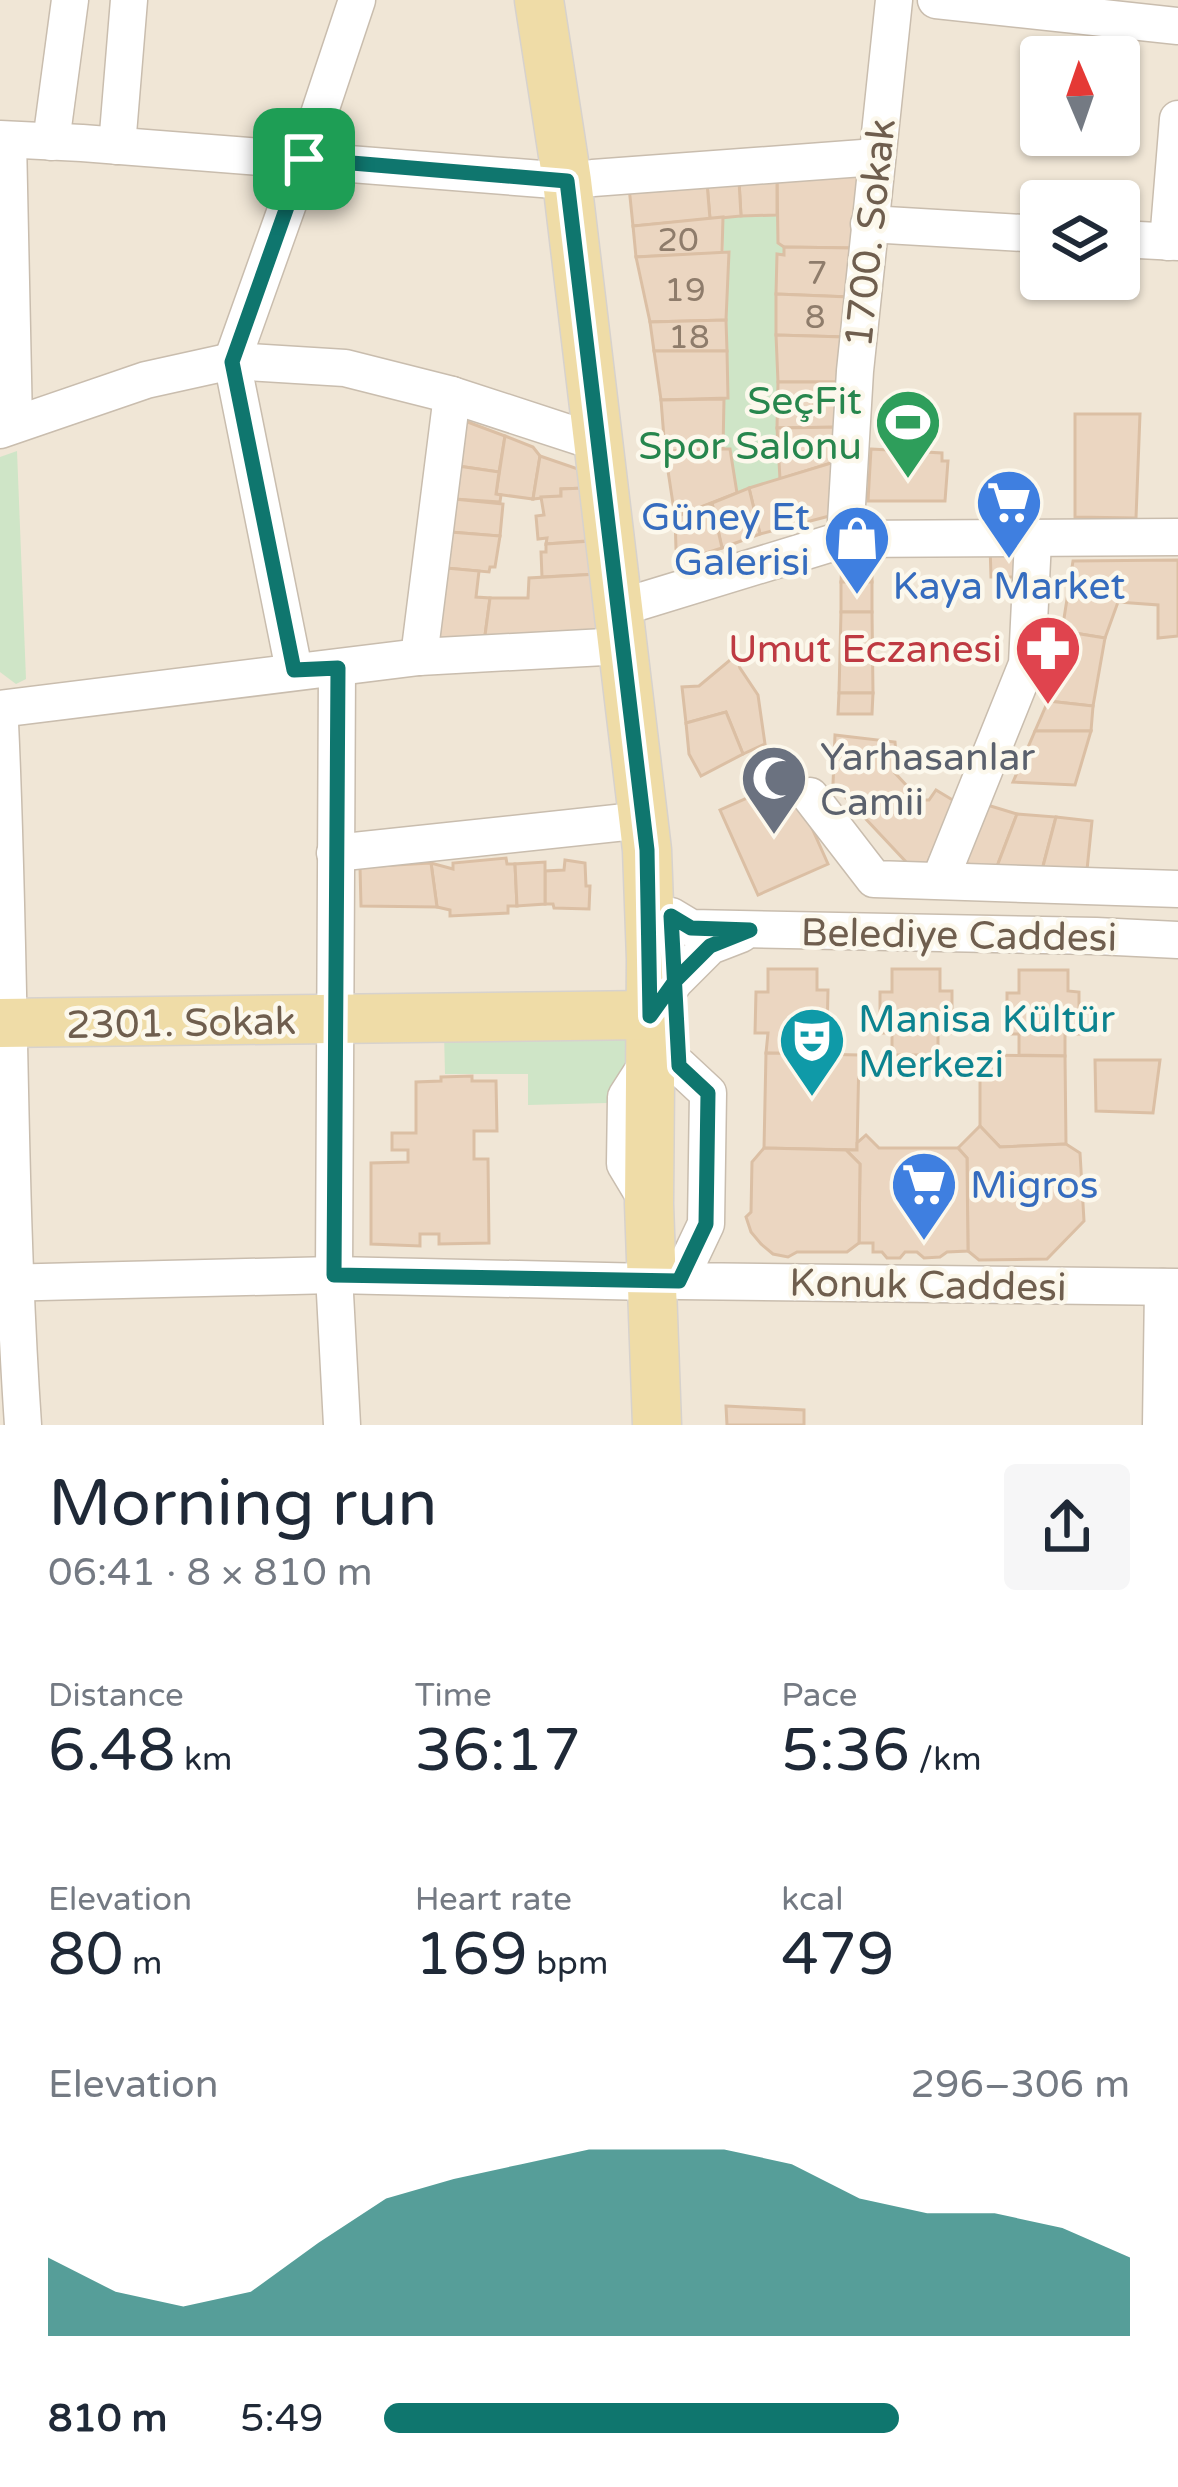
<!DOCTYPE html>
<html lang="en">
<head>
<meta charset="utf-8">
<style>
  :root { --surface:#fff; --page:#f6f6f7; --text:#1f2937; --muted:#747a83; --accent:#0f766e }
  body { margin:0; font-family:"Varela Round",sans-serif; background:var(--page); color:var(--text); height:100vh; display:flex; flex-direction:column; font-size:45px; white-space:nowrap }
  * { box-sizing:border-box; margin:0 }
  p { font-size:39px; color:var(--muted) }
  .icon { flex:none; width:66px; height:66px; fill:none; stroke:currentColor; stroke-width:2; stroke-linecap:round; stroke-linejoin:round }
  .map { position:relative; height:1425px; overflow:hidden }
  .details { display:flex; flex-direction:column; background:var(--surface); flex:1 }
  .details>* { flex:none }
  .needle { width:78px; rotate:358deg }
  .controls { position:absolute; left:1020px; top:36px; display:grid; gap:24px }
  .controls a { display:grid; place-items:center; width:120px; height:120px; border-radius:12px; background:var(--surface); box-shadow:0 3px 9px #0004; font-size:60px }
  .pin { position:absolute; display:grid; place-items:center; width:102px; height:102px; color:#fff; margin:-51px; border-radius:24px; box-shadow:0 6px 18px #0006 }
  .round { display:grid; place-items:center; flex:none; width:126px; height:126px; border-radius:12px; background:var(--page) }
  .summary { display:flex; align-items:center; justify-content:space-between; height:204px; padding:0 48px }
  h1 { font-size:66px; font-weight:600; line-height:90px }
  .figures { display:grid; grid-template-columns:repeat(3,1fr); gap:18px; height:204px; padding:12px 48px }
  .figures div { display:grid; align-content:center }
  .figures b { font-size:60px; font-weight:600 }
  .figures small { font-size:33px; font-weight:400 }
  .figures p { font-size:33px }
  .chart { height:336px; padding:24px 48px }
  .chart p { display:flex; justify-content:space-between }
  .chart svg { width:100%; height:216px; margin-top:12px; fill:var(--accent); opacity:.7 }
  ul { padding:0 48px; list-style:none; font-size:39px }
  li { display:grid; grid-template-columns:192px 144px 1fr; align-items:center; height:90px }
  li i { height:30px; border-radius:15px; background:var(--accent) }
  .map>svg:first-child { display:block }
</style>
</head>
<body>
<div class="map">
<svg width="1178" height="1425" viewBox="0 0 1178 1425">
  <rect width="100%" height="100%" fill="#f9f4e6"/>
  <path fill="#f0e6d6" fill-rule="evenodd" d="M0 0H1178V1425H0ZM1041 57H1119V135H1041ZM1041 201H1119V279H1041Z"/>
  <g fill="#cfe5c7">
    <path d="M777 215 778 243 784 247V255H777L776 335 780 479 737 493 730 450 723 449 724 399 728 398 723 217Z"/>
    <path d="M17 451 26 679 16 684 0 672V457Z"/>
    <path d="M635 1032 625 1071 610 1088 607 1103 528 1105V1074H445L444 1033Z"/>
  </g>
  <g fill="#ebd6c1" stroke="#dbbfa4" stroke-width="3">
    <path d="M867 173 853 248 784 247 778 243 777 179Z"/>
    <path d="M777 179V215L741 216 739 181Z"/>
    <path d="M739 181 741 216 710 219 707 183Z"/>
    <path d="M707 183 710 219 633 226 629 187Z"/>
    <path d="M723 217 722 253 636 257 633 226Z"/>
    <path d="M784 247 853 248 849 297 776 294 777 254 784 255Z"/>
    <path d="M729 252 726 320 650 322 636 257Z"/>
    <path d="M776 294 849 297 845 337 776 335Z"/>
    <path d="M726 320 727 351H654L650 322Z"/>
    <path d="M776 335 845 337 842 382H778Z"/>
    <path d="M654 351H727L728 398 661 400Z"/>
    <path d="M778 382H842L843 427 777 428Z"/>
    <path d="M724 399 723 449 665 451 661 400Z"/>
    <path d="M1075 414H1140L1136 518 1075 517Z"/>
    <path d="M465 421 505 436 499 472 458 466Z"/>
    <path d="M843 427 841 460 780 479 777 428Z"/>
    <path d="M505 436 533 447 540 456 533 499 496 494Z"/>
    <path d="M723 449H730L737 493 675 517 665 451Z"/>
    <path d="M871 449 942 453V461H948L945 501H868Z"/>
    <path d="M540 456 584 471 585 488 561 489V496L533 499Z"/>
    <path d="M841 460V513L760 534 749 488Z"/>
    <path d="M458 466 499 472 496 494 501 495 500 502 454 499Z"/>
    <path d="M585 488 586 541 546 544 547 538 538 539 536 516 544 515 541 497 561 496V489Z"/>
    <path d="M749 488 760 534 722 548 712 503Z"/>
    <path d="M454 499 503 504 500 536 450 532Z"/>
    <path d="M712 503 722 548 690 558 676 549 675 517Z"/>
    <path d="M450 532 500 536 495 567H490L489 572 446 568Z"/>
    <path d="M592 541 598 574 542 577 541 552H546V544Z"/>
    <path d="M990 545H1029L1027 577H991Z"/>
    <path d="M872 557V582H841L842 561Z"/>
    <path d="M1178 560V636L1158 638V605L1118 602 1105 638 1062 631 1073 561Z"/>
    <path d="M446 568 479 571 476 597 490 598 484 643 439 639Z"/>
    <path d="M598 574 602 641 484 643 490 598H528L529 578Z"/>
    <rect x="841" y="582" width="31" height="30"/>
    <path d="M841 612H872L873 693H839Z"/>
    <path d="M1062 631 1105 638 1093 706 1048 701 1058 670Z"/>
    <path d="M736 655 740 668 758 695 765 744 743 754 726 712 686 723 682 687 699 686Z"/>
    <path d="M839 693H873L872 714H838Z"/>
    <path d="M1048 701 1093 706 1091 731H1035Z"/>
    <path d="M726 712 743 754 701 776 689 754 686 723Z"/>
    <path d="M1035 731H1091L1075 785 1013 782Z"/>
    <path d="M835 735 895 742 896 754 904 765 895 773 920 800H929L936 790 956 802 926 866 909 865 833 784Z"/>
    <path d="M790 779 828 864 758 895 720 810Z"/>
    <path d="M984 804 1017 814 996 869 962 863Z"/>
    <path d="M1017 814 1056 817 1042 870 996 869Z"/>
    <path d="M1056 817 1092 821 1087 870H1042Z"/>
    <path d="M506 858 507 864H515L517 906H508V913L450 916V910L437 907 431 863 453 869V863Z"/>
    <path d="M565 860 585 863 586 886H590L589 909 554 908 553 904H545V871L564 870Z"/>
    <path d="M545 862V904L517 906 515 864Z"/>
    <path d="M431 863 437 907 361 906 360 867Z"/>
    <path d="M768 969H817V990H828L827 1033H814V1054L766 1053 768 1033H755L756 992H768Z"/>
    <path d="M892 969H940V991H952V1033H938V1055H892V1033H880V992H892Z"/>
    <path d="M1019 970H1068V991L1079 992V1034H1065V1056L1019 1055V1034H1007V993H1019Z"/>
    <path d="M766 1053 859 1055 857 1150 764 1148Z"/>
    <path d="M980 1055 1065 1056 1066 1144 1000 1147 980 1126Z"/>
    <path d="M1095 1060H1160L1153 1113 1096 1111Z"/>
    <path d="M472 1076V1081H496L497 1131H474V1159H488L489 1243 439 1244V1234H420V1246L371 1244V1163L408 1162V1150H392V1133H416V1082L441 1081V1077Z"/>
    <path d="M980 1126 1000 1147 1066 1144 1080 1153 1084 1221 1047 1259 979 1260 968 1251 967 1158 958 1148Z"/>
    <path d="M866 1135 879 1148H958L967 1158 968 1251 947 1252 940 1257 924 1258 917 1252H905L900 1258H887L882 1252H873V1243H859L860 1164 846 1150H857V1143Z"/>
    <path d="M764 1148 846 1150 860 1164 859 1243 847 1252H797L788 1257 773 1254 761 1244 751 1232 746 1217 751 1212 752 1162Z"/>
    <path d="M726 1406 804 1410V1425H727Z"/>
  </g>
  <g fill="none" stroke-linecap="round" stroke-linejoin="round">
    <defs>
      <g id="minor">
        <path d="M936 0 1178 26"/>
        <path d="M0 139 82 143 567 181"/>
        <path d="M8 140 14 424"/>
        <path d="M51 142 70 0"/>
        <path d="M117 146 129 0"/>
        <path d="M593 178 876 157"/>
        <path d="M869 224 1041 234"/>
        <path d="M1119 239 1178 242"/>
        <path d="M1168 242 1178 119"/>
        <path d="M232 361 304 159 357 0"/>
        <path d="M232 361 294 670"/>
        <path d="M0 430 146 380 232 361 345 368 452 395 599 443"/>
        <path d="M845 539 855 371 894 0"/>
        <path d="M632 604 845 539 1178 537"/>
        <path d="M419 657 452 395"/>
        <path d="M337 668 334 1275 342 1425"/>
        <path d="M0 709 419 657 623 646"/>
        <path d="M0 723C11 957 7 1191 23 1425"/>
        <path d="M810 796 874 879 1178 889"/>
        <path d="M335 853 644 820"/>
        <path d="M940 880 1027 664 1033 540"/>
        <path d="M671 916 691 928 1096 936 1178 940"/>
        <path d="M650 1015 675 981 710 946 741 934"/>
        <path d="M679 1066 708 1093 706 1224 679 1281 1178 1287"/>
        <path d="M649 1204 625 1164 626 1097 651 1058"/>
        <path d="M0 1283 334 1275 650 1282"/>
        <path d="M1161 1425 1163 1287"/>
      </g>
      <g id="major">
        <path d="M539 0 567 181 647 850 651 959 649 1204 657 1425"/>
        <path d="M0 1023 650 1015"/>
      </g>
    </defs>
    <use href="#minor" stroke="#c9bdae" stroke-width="39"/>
    <use href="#major" stroke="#d7d2cd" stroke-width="51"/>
    <use href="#minor" stroke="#fff" stroke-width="36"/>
    <use href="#major" stroke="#efdca7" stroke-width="48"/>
  </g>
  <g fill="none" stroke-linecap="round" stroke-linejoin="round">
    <defs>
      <path id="route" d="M304 159 232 362 294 670 338 668 334 1275 679 1281 706 1224 708 1093 679 1066 671 916 691 928 750 930 710 946 675 981 650 1016 647 850 567 181 304 159"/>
    </defs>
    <use href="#route" stroke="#fff" stroke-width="24"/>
    <use href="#route" stroke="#0f766e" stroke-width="15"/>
  </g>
  <defs>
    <symbol id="stadium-pin" viewBox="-11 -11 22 30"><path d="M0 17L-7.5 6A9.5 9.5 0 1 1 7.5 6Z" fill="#2e9e5b" stroke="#fcf8ec"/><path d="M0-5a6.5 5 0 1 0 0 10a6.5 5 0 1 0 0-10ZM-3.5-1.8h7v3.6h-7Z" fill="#fff"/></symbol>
    <symbol id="supermarket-pin" viewBox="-11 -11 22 30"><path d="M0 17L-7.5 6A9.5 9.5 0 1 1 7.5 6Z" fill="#3f7fe0" stroke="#fcf8ec"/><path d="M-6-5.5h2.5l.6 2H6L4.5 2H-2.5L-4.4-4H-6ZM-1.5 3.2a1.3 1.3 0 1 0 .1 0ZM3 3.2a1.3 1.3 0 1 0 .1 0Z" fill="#fff"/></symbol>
    <symbol id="shop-pin" viewBox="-11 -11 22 30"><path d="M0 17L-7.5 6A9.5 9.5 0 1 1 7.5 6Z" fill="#3f7fe0" stroke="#fcf8ec"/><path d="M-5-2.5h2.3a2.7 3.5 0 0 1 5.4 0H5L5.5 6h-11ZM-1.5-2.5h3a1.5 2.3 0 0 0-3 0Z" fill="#fff"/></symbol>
    <symbol id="pharmacy-pin" viewBox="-11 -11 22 30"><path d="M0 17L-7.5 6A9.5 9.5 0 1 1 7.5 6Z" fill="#e0444e" stroke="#fcf8ec"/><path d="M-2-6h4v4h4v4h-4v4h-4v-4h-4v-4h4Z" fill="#fff"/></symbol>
    <symbol id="mosque-pin" viewBox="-11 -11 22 30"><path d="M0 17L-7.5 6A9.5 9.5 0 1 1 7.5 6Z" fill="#6b7280" stroke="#fcf8ec"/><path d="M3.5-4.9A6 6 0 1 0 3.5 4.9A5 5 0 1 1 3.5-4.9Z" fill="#fff"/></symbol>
    <symbol id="theatre-pin" viewBox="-11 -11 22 30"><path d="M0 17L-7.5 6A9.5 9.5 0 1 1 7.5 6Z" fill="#0f9aa8" stroke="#fcf8ec"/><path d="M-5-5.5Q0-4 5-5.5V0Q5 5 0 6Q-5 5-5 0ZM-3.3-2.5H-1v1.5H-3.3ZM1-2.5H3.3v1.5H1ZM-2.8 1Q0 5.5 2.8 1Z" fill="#fff"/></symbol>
  </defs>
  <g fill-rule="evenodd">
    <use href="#stadium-pin" x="870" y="384" width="76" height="104"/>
    <use href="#supermarket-pin" x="971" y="464" width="76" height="104"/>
    <use href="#shop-pin" x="819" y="500" width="76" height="104"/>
    <use href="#pharmacy-pin" x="1010" y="610" width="76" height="104"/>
    <use href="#mosque-pin" x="736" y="740" width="76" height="104"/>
    <use href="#theatre-pin" x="774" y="1002" width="76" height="104"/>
    <use href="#supermarket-pin" x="886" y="1146" width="76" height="104"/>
  </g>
  <g text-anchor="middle" stroke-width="9" stroke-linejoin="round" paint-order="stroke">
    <g font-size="33" fill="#8e7c6b">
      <text x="678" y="251">20</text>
      <text x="817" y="284">7</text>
      <text x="685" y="301">19</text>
      <text x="815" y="328">8</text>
      <text x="689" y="348">18</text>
    </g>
    <g font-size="39" fill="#6f5e4e" stroke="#fcf8ec">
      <text transform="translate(869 233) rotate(-84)" y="14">1700. Sokak</text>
      <text transform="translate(959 934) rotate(1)" y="14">Belediye Caddesi</text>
      <text transform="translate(181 1022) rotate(-1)" y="14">2301. Sokak</text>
      <text transform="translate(928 1284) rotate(1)" y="14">Konuk Caddesi</text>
    </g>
    <g font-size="39" fill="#27864d" stroke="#fcf8ec" text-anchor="end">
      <text x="862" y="414">SeçFit<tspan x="862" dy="45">Spor Salonu</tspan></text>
    </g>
    <g font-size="39" fill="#366cbe" stroke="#fcf8ec" text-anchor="end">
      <text x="810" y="530">Güney Et<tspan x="810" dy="45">Galerisi</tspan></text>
      <text x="1009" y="599" text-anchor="middle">Kaya Market</text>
      <text x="970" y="1198" text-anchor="start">Migros</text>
    </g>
    <g font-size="39" fill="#be3a42" stroke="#fcf8ec" text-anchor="end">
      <text x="1002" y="662">Umut Eczanesi</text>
    </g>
    <g font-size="39" fill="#5b616d" stroke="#fcf8ec" text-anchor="start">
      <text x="820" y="770">Yarhasanlar<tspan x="820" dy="45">Camii</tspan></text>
    </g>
    <g font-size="39" fill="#0d838f" stroke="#fcf8ec" text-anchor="start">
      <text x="858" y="1032">Manisa Kültür<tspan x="858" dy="45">Merkezi</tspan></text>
    </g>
  </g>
</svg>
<div class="controls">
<a><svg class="needle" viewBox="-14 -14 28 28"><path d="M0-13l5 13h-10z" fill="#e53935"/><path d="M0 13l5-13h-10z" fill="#747a83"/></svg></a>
<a><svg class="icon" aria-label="layers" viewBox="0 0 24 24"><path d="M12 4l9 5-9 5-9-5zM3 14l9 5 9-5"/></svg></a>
</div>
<div class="pin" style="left:304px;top:159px;background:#1e9e55"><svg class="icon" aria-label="arrive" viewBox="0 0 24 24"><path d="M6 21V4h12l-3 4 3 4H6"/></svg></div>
</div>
<section class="details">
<div class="summary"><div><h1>Morning run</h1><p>06:41 · 8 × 810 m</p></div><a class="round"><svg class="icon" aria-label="share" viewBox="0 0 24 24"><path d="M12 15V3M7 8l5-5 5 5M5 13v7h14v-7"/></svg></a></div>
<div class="figures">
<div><p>Distance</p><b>6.48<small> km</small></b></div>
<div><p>Time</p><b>36:17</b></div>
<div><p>Pace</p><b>5:36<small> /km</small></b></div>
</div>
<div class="figures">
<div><p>Elevation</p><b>80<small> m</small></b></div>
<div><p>Heart rate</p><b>169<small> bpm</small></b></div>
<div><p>kcal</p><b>479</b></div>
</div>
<div class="chart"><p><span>Elevation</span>296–306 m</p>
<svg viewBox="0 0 160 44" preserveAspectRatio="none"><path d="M0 44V28L10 35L20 38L30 35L40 25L50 16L60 12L70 9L80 6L90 6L100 6L110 9L120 16L130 19L140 19L150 22L160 28V44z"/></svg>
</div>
<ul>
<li><b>810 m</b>5:49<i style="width:69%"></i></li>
</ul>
</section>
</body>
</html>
